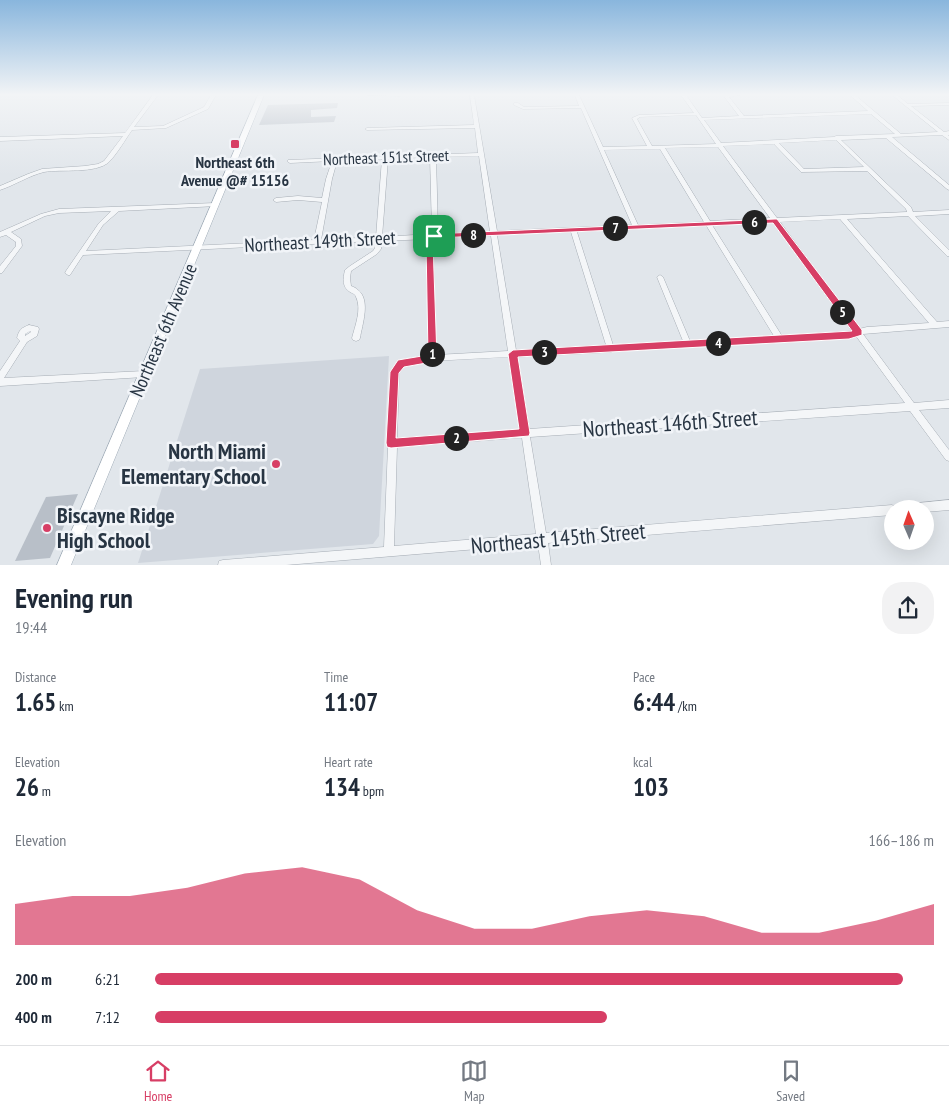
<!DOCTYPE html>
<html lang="en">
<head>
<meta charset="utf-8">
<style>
  :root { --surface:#fff; --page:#f2f2f3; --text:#1f2937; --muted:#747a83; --line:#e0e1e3; --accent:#d73e65 }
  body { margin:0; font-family:"PT Sans Narrow",sans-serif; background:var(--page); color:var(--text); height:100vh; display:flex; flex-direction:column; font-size:19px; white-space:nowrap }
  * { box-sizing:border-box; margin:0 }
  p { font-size:16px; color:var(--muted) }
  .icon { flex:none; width:28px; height:28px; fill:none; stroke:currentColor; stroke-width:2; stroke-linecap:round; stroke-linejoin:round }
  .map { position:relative; height:565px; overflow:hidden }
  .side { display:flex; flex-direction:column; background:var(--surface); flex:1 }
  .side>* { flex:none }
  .needle { width:32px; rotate:358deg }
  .controls { position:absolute; left:884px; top:500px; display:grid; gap:10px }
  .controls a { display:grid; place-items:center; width:50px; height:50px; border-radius:50%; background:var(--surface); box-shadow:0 5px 20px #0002; font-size:25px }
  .pin { position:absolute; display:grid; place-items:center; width:42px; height:42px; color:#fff; margin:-21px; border-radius:10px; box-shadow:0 2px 8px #0006 }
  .km { position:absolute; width:25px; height:25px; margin:-12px; border-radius:50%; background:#222; color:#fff; font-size:14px; line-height:25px; text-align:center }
  .round { display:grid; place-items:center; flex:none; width:52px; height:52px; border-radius:20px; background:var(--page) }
  .overview { display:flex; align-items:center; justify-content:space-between; height:85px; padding:0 15px }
  h1 { font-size:28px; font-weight:800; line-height:38px }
  .stats { display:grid; grid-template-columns:repeat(3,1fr); gap:8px; height:85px; padding:5px 15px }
  .stats div { display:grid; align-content:center }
  .stats b { font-size:25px; font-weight:800 }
  .stats small { font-size:14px; font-weight:400 }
  .stats p { font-size:14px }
  .chart { height:140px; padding:10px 15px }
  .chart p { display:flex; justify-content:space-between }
  .chart svg { width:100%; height:90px; margin-top:5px; fill:var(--accent); opacity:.7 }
  ul { padding:0 15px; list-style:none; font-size:16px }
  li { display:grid; grid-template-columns:80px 60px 1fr; align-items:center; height:38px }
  li i { height:12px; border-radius:6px; background:var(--accent) }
  .menu { display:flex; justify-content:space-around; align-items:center; height:70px; border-top:1px solid var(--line); background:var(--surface); font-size:14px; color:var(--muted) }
  .menu a { display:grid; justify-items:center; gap:2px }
  .menu .on { color:var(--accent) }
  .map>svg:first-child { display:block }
</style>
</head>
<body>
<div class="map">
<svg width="949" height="565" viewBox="0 0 949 565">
  <rect width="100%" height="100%" fill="#e1e6eb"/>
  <path fill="#cfd5dd" d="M389 356 379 536 373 544 138 563 200 369Z"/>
  <g fill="#b8bfc8">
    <path d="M338 103 337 108 311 110V117L336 116 334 122 259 125 268 105Z"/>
    <path d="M78 494 50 558 15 561 46 497Z"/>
  </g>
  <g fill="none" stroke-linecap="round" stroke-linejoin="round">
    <defs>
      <g id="minor">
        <path d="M153 95H158L134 127 163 126 204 107 211 95H216L208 109 166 128 132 130C125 140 117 154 109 162 96 174 61 169 44 172 28 176 15 185 0 190V186L28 174 42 169 56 168 85 166 98 164 104 161 123 136 0 141V137L125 133Z"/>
        <path d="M368 95H403L401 96Z"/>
        <path d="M470 95H474L497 231 632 225 581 108 523 109 514 105V103H518L524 107 579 106 575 95H579L603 147 647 146 632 118 639 115 694 113 681 95H686L702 118 739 116 723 95H740L729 97 744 116 868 111 850 95H855L901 134 938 132 892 95H897L908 104 949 103V105L911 106 944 132 949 131V135H948L949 136V140L942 135 892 137 949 185V190L947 189 886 138 841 140 911 207 913 212 949 210V214L915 216 949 250V256H947L908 216 847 219 937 322 949 321V327L863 334 914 403 949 400V408L919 410 949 450V461L946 460 910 411 530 437 546 533 892 505 895 507 896 509H892V515L548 543 551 565H541L538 544 286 565H218L219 561 223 560 384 547 388 446 387 443 388 440 391 372 398 361 428 355 427 243 429 239 382 241 381 249 377 254 351 271 350 278 351 286C354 287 356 288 358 290 371 300 362 325 360 338L359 340 356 341 353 340 352 338C355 326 362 309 356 297 355 294 354 294 350 292 342 287 343 279 345 270L350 266 373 251 375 248V241L83 255 70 275H68L65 273 66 271 99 223 111 211 59 213 45 216 11 232 21 239 22 246 2 273H0V266L16 246V242L6 235 0 237V232L41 214 59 209 215 203 218 205 217 206 119 211 103 225 86 251 314 240 322 202 298 200 276 202 273 200 276 198 298 196 322 198 326 179 332 161 290 163 288 162V160L478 153 475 128 367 130 365 129 367 128 474 125ZM871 114 895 134 836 136 834 137 721 143 704 120ZM696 115 716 144 652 146 637 119 640 117ZM836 140 864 167 804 169 779 143ZM774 144 801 172 867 171 906 209 907 212 777 218 723 146ZM718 147 770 218 710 221 665 148ZM660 149 704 222 638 225 604 150ZM479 156 490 232 437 234 438 231 436 157ZM430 157 432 231 430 234 382 237 388 159ZM382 159 376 237 321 240 332 179 337 161ZM840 219 929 323 867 327 859 329 780 222ZM773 222 852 331 782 336 712 225ZM706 225 774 336 690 341 663 277 660 275 657 277 683 341 613 345 577 232ZM571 232 606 345 516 350 497 235ZM491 236 508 351 436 355 433 243 435 238ZM856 336 905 403 529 429 517 357 611 352 614 351 849 338ZM509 357 520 430 397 438 399 373 403 366 432 361ZM522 438 536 534 394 546 397 447Z"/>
        <path d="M29 325 38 327 39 329 37 336 27 342 4 378 144 371 147 372 148 374 147 376 144 377 0 386V371L20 341 17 338C19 330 21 328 29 325ZM30 331 31 332 25 336V334Z"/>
        <path d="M949 500V510L925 512V509H903L905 506 908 504Z"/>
      </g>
      <path id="major" d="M258 95H264L71 565H57Z"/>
    </defs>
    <use href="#minor" stroke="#a6adb5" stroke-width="1"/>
    <use href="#major" stroke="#9fabb7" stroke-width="1"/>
    <use href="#minor" fill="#f4f6f8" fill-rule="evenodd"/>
    <use href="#major" fill="#fff" fill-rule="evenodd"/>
  </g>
  <linearGradient id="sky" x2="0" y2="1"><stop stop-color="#89b6dd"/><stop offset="0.54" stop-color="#f2f4f6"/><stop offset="1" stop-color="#f2f4f6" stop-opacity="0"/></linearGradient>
  <rect width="949" height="175" fill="url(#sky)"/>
  <path fill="#d73e65" stroke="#fff" fill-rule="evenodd" d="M775 219H777L862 330V335L849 339 518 357 530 433 529 436 391 448 387 447 386 443 390 372 398 360 428 355 426 243 431 234ZM773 223 852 331 513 350 508 354 519 429 396 438 399 373 404 367 432 362 437 358 433 243 436 238Z"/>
  <g fill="#d73e65" stroke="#f1f4f8" stroke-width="2">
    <rect x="230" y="139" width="10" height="10" rx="2.5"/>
    <circle cx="276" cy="464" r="5"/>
    <circle cx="47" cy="528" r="5"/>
  </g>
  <g text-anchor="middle" stroke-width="5" stroke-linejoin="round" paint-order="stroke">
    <g font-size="16" fill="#283543" stroke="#f1f4f8">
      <text transform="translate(386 157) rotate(-2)" y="6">Northeast 151st Street</text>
    </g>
    <g font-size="16" font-weight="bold" fill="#283543" stroke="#f1f4f8">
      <text x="235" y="168">Northeast 6th<tspan x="235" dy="18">Avenue @# 15156</tspan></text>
    </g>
    <g font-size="19" fill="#283543" stroke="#f1f4f8">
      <text transform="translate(320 241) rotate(-3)" y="7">Northeast 149th Street</text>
      <text transform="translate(163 330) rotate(-67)" y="7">Northeast 6th Avenue</text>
    </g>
    <g font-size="22" fill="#283543" stroke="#f1f4f8">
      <text transform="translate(670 423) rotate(-4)" y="8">Northeast 146th Street</text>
      <text transform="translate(558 538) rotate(-5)" y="8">Northeast 145th Street</text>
    </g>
    <g font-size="22" font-weight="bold" fill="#283543" stroke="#f1f4f8" text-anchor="end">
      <text x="266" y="459">North Miami<tspan x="266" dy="25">Elementary School</tspan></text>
      <text x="57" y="523" text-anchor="start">Biscayne Ridge<tspan x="57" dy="25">High School</tspan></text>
    </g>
  </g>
</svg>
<div class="controls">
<a><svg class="needle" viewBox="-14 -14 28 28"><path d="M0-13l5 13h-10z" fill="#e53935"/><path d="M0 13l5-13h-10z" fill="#747a83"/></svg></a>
</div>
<div class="pin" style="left:434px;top:236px;background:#1e9e55"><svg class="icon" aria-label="arrive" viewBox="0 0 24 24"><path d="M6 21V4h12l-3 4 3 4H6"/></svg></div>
<b class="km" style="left:432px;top:354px">1</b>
<b class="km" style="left:456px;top:438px">2</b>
<b class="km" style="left:544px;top:352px">3</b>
<b class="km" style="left:718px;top:343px">4</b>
<b class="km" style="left:842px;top:312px">5</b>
<b class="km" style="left:754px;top:222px">6</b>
<b class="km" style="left:615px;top:228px">7</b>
<b class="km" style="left:473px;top:235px">8</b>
</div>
<section class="side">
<div class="overview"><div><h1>Evening run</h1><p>19:44</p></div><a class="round"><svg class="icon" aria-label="share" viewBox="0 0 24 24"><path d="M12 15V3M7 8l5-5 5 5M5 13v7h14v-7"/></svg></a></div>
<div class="stats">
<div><p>Distance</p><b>1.65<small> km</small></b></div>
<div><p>Time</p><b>11:07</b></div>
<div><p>Pace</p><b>6:44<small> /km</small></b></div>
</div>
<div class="stats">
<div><p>Elevation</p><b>26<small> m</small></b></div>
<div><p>Heart rate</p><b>134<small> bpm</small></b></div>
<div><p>kcal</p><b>103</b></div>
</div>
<div class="chart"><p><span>Elevation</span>166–186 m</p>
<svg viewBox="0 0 160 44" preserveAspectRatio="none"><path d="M0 44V24L10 20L20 20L30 16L40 9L50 6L60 12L70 27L80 36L90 36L100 30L110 27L120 30L130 38L140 38L150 32L160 24V44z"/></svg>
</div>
<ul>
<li><b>200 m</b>6:21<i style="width:96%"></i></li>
<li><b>400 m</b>7:12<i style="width:58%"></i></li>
</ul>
</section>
<nav class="menu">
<a class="on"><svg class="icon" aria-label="home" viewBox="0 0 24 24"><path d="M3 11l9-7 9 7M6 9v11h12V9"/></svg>Home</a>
<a><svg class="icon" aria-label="map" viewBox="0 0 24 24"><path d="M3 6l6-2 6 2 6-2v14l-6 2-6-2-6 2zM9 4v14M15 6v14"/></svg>Map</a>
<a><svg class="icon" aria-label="saved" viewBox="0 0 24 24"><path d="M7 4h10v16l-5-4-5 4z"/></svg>Saved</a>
</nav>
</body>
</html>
